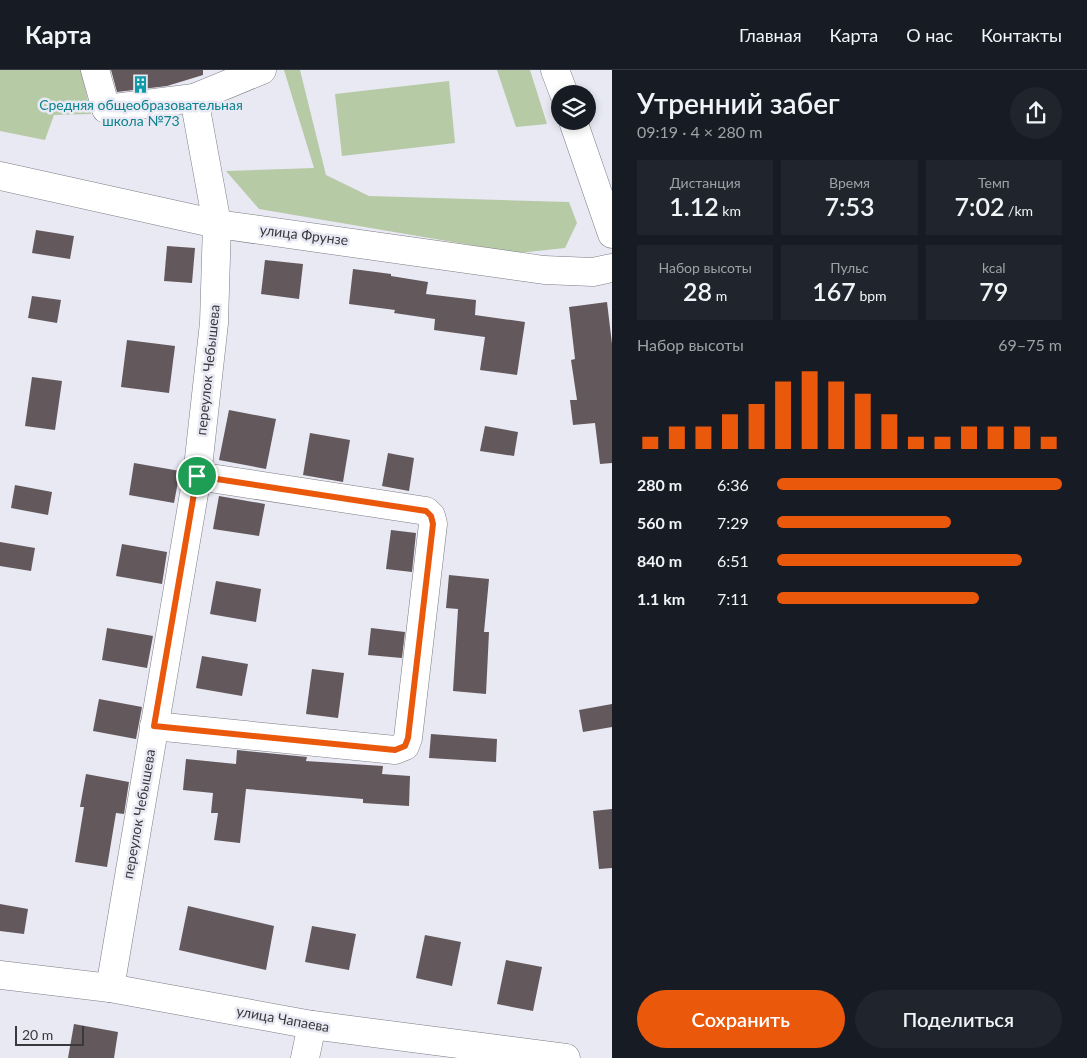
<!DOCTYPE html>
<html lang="ru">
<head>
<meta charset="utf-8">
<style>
  :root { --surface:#171b24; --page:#20242c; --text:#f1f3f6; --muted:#9ea1a6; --line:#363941; --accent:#ea580c }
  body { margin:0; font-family:Lato,sans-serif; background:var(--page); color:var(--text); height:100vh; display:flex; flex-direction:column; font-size:19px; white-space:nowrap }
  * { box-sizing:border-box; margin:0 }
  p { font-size:16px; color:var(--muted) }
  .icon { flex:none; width:28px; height:28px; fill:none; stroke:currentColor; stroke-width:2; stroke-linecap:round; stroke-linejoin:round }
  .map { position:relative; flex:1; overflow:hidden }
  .side { display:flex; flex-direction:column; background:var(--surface); width:475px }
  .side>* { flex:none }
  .tools { position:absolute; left:551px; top:15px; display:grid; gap:10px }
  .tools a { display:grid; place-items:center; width:45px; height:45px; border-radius:50%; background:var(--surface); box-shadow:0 2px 8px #0003; font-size:25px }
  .scale { position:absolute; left:15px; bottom:12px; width:69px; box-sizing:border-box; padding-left:5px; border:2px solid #38383d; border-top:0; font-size:14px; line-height:18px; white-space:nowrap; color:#38383d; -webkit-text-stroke:4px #e9e9f4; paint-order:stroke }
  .pin { position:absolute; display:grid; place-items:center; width:42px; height:42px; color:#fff; margin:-21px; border:2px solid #fff; border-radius:50%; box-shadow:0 1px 5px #0007 }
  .round { display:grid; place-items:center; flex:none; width:52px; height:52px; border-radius:26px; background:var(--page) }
  .summary { display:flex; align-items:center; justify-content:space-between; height:85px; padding:0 25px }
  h1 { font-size:28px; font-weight:600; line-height:38px }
  .metrics { display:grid; grid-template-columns:repeat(3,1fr); gap:8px; height:85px; padding:5px 25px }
  .metrics div { display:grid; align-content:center; border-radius:0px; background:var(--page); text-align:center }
  .metrics b { font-size:25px; font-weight:600 }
  .metrics small { font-size:14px; font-weight:400 }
  .metrics p { font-size:14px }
  .chart { height:140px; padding:10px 25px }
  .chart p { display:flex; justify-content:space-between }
  .chart svg { width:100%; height:90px; margin-top:5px; stroke:var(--accent); stroke-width:6 }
  .action { display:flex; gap:10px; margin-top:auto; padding:10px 25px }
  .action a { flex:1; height:58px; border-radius:30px; background:var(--accent); color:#fff; font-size:20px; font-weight:600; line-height:58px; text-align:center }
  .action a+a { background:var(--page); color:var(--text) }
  ul { padding:0 25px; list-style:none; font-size:16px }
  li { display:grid; grid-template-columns:80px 60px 1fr; align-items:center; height:38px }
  li i { height:12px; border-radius:6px; background:var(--accent) }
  header { display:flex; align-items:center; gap:30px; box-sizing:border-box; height:70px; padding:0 25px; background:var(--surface); border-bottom:1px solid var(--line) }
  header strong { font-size:24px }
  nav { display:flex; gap:28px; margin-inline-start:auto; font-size:18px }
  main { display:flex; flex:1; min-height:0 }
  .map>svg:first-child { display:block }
</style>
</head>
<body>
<header>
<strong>Карта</strong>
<nav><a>Главная</a><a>Карта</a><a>О нас</a><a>Контакты</a></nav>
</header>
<main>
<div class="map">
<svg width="612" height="988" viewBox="0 0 612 988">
  <rect width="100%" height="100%" fill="#e9e9f4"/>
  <g fill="#b7caa6">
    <path d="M0 0H81L91 44 54 45 45 70 0 61Z"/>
    <path d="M284 0H300L326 105 369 126 569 132 577 153 565 178 518 183 259 139 226 101 314 98Z"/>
    <path d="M497 0H530L547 54 516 57Z"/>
    <path d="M449 11 455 73 342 86 335 24Z"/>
  </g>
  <g fill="#63585c">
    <path d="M111 0H203V5L167 16 117 22Z"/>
    <path d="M36 160 74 166 70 189 32 183Z"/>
    <path d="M167 176 195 178 192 213 164 211Z"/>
    <path d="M265 190 303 194 299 229 261 224Z"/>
    <path d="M353 199 391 204V206L428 212 426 224 476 230 475 245 525 252 517 305 480 300 485 267 434 260 435 249 394 243 395 240 349 234Z"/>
    <path d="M32 226 61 230 57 253 28 248Z"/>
    <path d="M607 232 612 274V393L600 394 595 353 573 355 570 330H577L571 290 575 289 569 237Z"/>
    <path d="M127 270 175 276 169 323 121 317Z"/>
    <path d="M32 307 62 311 55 360 25 356Z"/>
    <path d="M229 340 276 349 266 399 219 390Z"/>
    <path d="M485 356 518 362 514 386 480 381Z"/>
    <path d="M310 363 350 370 343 412 303 405Z"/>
    <path d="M388 383 414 388 409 421 382 416Z"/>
    <path d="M134 393 180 401 174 433 129 425Z"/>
    <path d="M15 415 52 422 48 445 11 438Z"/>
    <path d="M219 426 265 434 259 466 213 459Z"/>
    <path d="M391 460 416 463 412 502 386 499Z"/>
    <path d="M0 472 35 478 31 501 0 496Z"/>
    <path d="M122 474 167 482 162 514 116 506Z"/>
    <path d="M449 505 489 509 484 562H489L486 624 453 621 458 539 446 538Z"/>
    <path d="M216 511 261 519 256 552 210 544Z"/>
    <path d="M107 558 153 566 147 598 102 590Z"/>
    <path d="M371 558 405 562 402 588 368 585Z"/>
    <path d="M202 586 248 594 242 626 196 618Z"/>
    <path d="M312 599 344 603 338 648 306 644Z"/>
    <path d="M99 629 142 637 136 669 93 661Z"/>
    <path d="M612 634V657L583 662 579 640Z"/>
    <path d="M431 664 497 669 496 692 429 688Z"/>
    <path d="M237 680 307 687 306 691 383 696 382 704 410 706 409 736 363 733V729L246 719 240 773 214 770 218 743H211L213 723 183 720 186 689 236 694Z"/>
    <path d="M86 704 129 712 124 744 116 743 107 797 75 792 84 737H80Z"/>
    <path d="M612 739V798L599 799 593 741Z"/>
    <path d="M0 834 28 839 24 864 0 861Z"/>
    <path d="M188 836 274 856 266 900 179 880Z"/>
    <path d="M312 856 356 864 349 900 305 892Z"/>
    <path d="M425 865 461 872 452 916 416 908Z"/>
    <path d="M506 890 542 897 533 941 497 934Z"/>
    <path d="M74 954 118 962 114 988H68Z"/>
  </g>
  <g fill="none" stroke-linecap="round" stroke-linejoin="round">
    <defs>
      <g id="minor">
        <path d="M95 0 106 39 194 28 262 0"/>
        <path d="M0 106 217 154 544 200 593 202 612 198"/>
        <path d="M154 656 395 680 405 676 408 668 433 454 431 446 426 441 197 406"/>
        <path d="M0 905 110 918 312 955 566 988"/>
        <path d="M110 918 197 406 214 253 217 154 194 28"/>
        <path d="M305 988 312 955"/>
      </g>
      <g id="major">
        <path d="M555 0 564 24"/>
        <path d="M573 51 612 164"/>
      </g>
    </defs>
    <use href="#minor" stroke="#7c7c85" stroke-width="29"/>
    <use href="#major" stroke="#7c7c85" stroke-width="29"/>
    <use href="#minor" stroke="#fff" stroke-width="28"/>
    <use href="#major" stroke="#fff" stroke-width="28"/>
  </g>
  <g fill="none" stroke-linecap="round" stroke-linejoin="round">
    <defs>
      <path id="route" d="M197 406 426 441 431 446 433 454 408 668 405 676 395 680 154 656Z"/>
    </defs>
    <use href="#route" stroke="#fff" stroke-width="10"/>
    <use href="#route" stroke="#ea580c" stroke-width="6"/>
  </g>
  <defs>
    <symbol id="building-bare" viewBox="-9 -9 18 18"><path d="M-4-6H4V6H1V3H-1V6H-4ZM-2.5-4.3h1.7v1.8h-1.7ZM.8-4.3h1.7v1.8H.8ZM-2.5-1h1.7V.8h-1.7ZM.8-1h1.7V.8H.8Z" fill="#0f9aa8" stroke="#e9e9f4" stroke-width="2.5" paint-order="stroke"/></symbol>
  </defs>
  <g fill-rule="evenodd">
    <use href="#building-bare" x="128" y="2" width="25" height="25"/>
  </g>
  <g text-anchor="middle" stroke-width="5" stroke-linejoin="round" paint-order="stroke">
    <g font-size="14" fill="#0d838f" stroke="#e9e9f4">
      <text x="141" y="40">Средняя общеобразовательная<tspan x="141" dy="16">школа №73</tspan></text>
    </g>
    <g font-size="14" fill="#38383d" stroke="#e9e9f4">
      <text transform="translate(304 165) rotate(7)" y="5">улица Фрунзе</text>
      <text transform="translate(208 300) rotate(-84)" y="5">переулок Чебышева</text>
      <text transform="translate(139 744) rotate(-80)" y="5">переулок Чебышева</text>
      <text transform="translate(283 949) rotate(10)" y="5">улица Чапаева</text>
    </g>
  </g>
</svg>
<div class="tools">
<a><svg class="icon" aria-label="layers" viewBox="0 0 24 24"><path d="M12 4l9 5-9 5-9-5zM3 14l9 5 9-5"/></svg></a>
</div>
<div class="scale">20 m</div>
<div class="pin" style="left:197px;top:406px;background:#1e9e55"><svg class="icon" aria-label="arrive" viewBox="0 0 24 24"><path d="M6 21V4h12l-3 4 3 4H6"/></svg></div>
</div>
<section class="side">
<div class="summary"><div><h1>Утренний забег</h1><p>09:19 · 4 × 280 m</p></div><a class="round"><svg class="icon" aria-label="share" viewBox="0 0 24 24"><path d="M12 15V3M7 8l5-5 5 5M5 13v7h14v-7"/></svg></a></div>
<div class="metrics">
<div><p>Дистанция</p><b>1.12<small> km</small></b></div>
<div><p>Время</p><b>7:53</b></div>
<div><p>Темп</p><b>7:02<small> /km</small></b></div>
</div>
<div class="metrics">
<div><p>Набор высоты</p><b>28<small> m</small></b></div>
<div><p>Пульс</p><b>167<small> bpm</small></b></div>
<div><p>kcal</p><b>79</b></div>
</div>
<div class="chart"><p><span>Набор высоты</span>69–75 m</p>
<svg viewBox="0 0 160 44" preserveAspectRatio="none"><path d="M5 44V38M15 44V33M25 44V33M35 44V27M45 44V22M55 44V11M65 44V6M75 44V11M85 44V17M95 44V27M105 44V38M115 44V38M125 44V33M135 44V33M145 44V33M155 44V38"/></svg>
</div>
<ul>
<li><b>280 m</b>6:36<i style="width:100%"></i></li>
<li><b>560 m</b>7:29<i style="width:61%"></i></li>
<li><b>840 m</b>6:51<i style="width:86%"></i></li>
<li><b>1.1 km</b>7:11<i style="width:71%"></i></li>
</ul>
<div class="action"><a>Сохранить</a><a>Поделиться</a></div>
</section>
</main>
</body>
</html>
